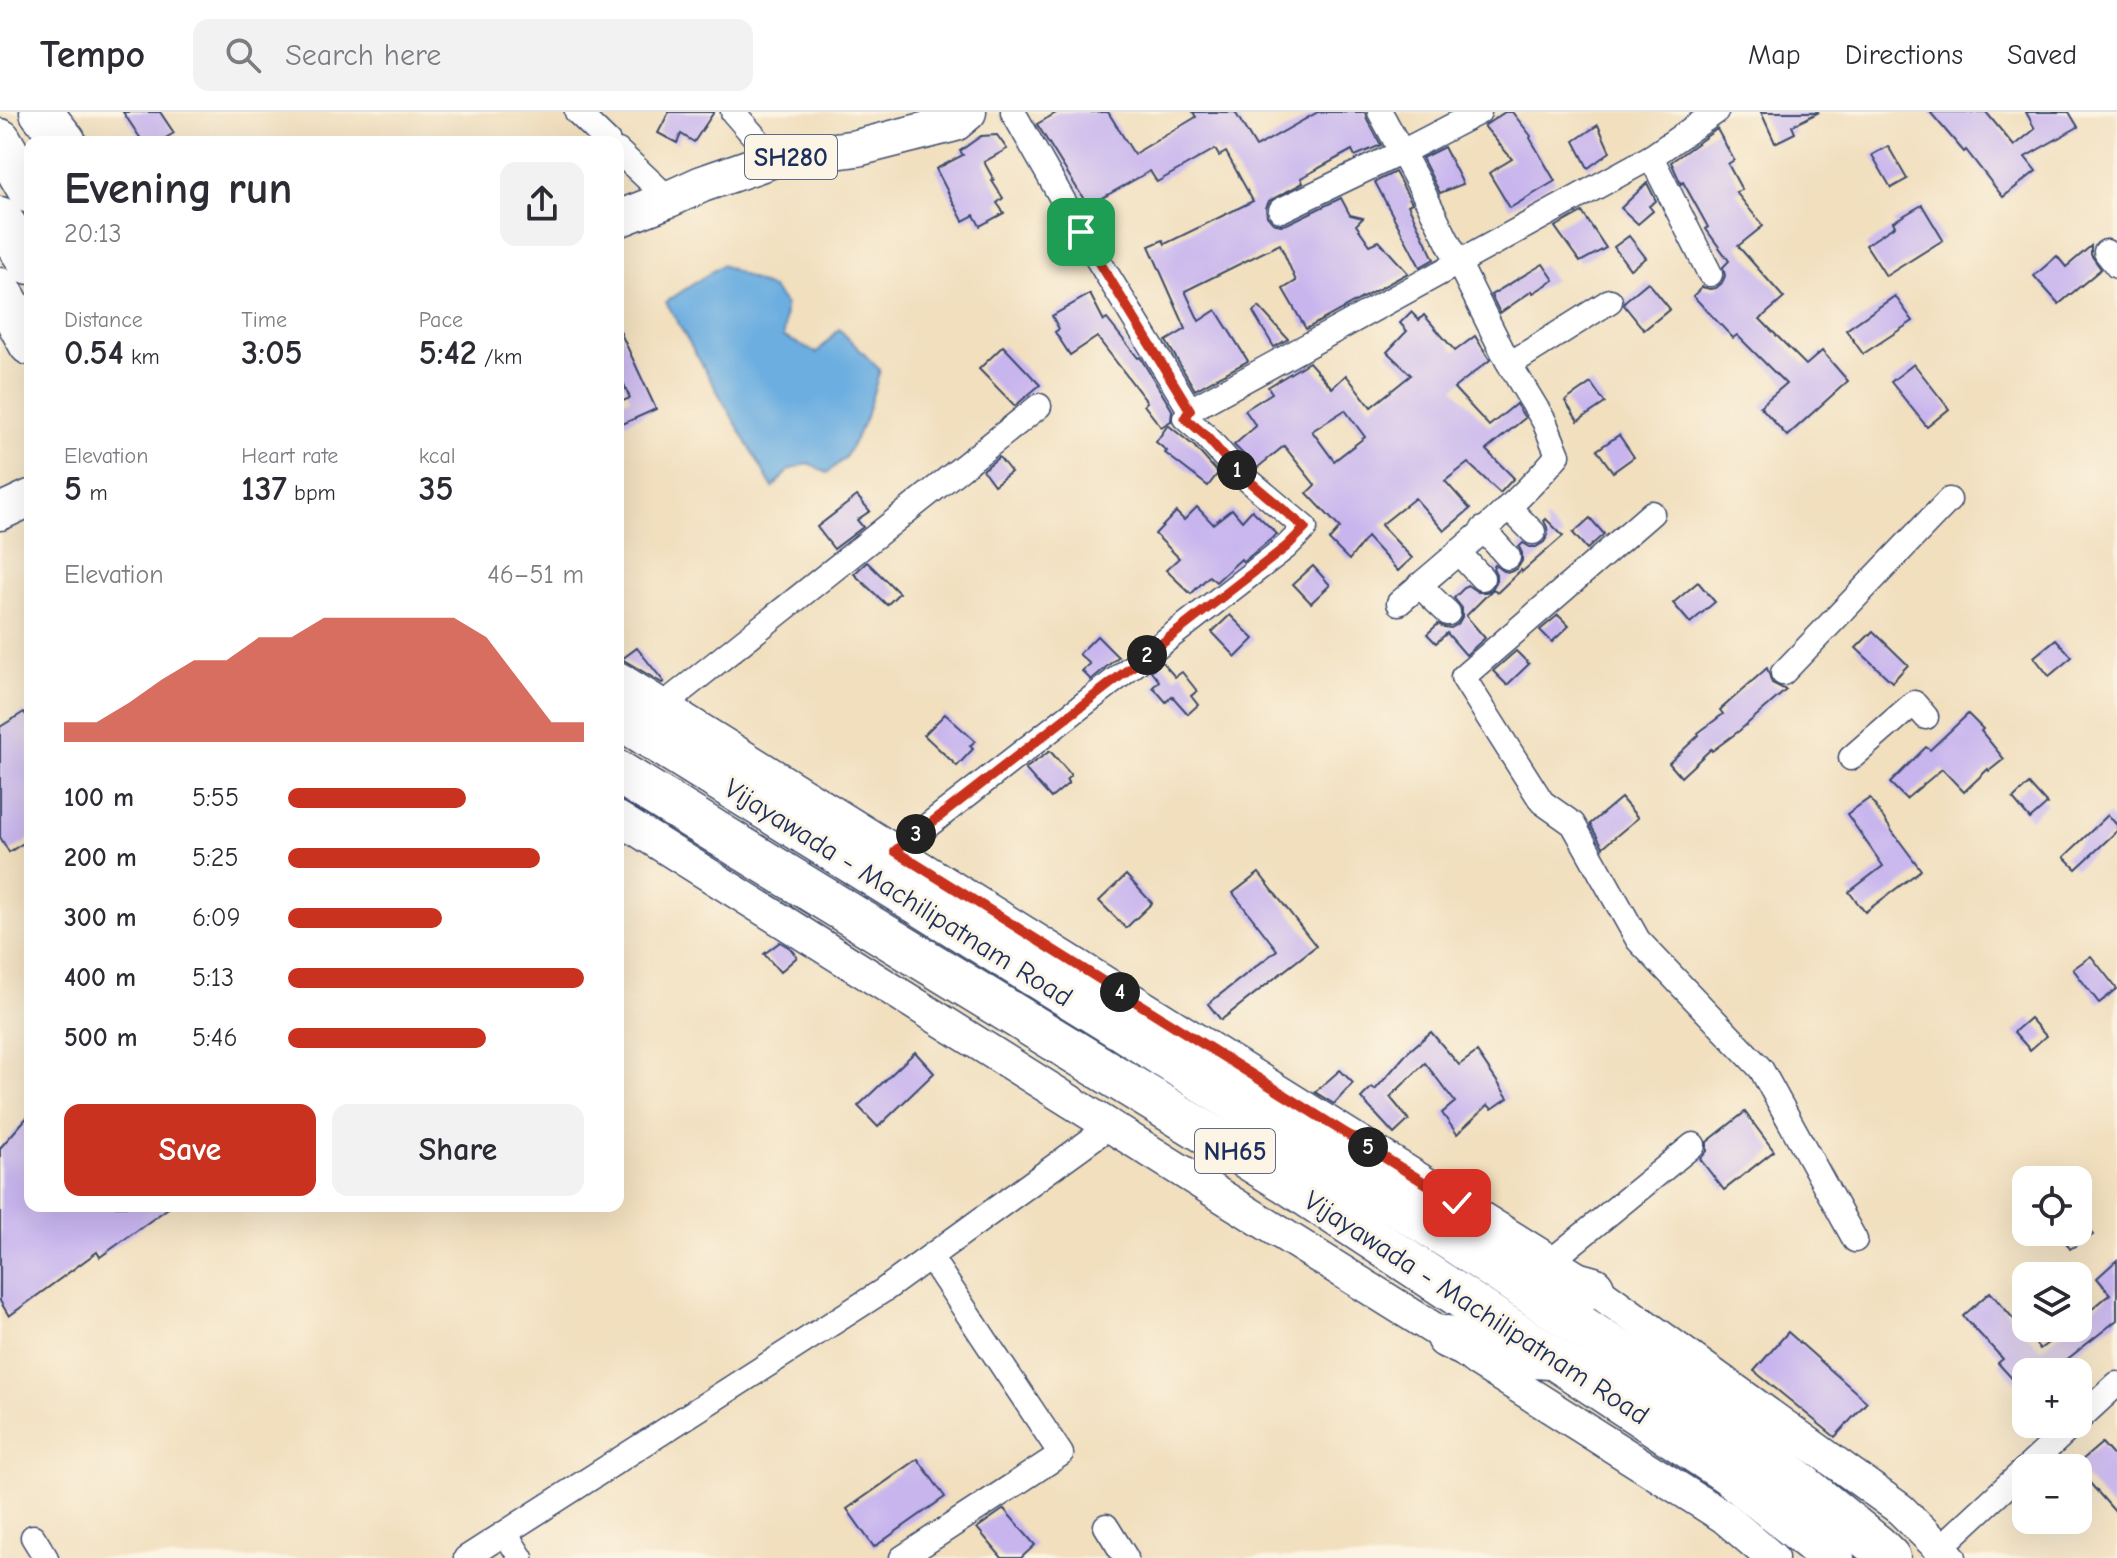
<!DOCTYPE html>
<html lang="en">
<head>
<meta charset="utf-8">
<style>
  :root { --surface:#fff; --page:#f2f2f3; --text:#2b2b33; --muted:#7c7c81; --line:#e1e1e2; --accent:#c8321e }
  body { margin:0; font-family:"Comic Neue",sans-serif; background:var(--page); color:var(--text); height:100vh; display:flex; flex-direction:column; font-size:30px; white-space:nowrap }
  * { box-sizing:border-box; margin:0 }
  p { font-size:26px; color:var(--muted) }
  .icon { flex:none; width:44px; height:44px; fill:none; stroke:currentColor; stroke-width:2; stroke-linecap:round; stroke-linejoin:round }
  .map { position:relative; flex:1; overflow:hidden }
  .details { position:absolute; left:24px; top:24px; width:600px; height:1076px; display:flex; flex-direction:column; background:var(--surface); border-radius:16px; box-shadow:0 8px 32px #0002 }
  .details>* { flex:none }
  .buttons { position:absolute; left:2012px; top:1054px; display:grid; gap:16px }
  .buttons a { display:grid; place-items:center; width:80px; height:80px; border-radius:16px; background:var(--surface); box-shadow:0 8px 32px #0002; font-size:40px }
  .pin { position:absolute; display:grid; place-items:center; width:68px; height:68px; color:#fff; margin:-34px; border-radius:16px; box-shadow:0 4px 12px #0006 }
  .km { position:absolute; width:40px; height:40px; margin:-20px; border-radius:50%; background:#222; color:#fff; font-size:22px; line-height:40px; text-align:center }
  .round { display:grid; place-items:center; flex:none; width:84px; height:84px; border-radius:16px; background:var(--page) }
  .summary { display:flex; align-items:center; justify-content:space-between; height:136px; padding:0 40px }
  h1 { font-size:44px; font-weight:800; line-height:60px }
  .stats { display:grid; grid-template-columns:repeat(3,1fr); gap:12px; height:136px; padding:8px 40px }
  .stats div { display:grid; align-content:center }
  .stats b { font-size:34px; font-weight:800 }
  .stats small { font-size:22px; font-weight:400 }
  .stats p { font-size:22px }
  .chart { height:224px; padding:16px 40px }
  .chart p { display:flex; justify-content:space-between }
  .chart svg { width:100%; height:144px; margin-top:8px; fill:var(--accent); opacity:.7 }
  .button { display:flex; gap:16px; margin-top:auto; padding:16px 40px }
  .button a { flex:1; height:92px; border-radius:16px; background:var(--accent); color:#fff; font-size:32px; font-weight:800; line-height:92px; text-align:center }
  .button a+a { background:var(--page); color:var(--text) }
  ul { padding:0 40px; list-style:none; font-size:26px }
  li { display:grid; grid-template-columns:128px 96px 1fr; align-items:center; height:60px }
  li i { height:20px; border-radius:10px; background:var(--accent) }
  header { display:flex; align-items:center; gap:48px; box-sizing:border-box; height:112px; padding:0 40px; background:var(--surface); border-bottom:2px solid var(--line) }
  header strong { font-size:38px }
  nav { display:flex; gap:44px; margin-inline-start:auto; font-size:28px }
  .search { width:560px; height:72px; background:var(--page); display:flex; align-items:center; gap:20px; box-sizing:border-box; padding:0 28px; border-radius:16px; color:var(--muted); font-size:30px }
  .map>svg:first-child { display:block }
</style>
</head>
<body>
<header>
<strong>Tempo</strong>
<div class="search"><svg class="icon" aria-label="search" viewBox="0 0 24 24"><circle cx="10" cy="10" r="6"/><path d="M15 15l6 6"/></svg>Search here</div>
<nav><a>Map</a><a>Directions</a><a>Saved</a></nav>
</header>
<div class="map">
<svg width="2117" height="1446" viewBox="0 0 2117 1446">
  <rect width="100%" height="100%" fill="#fcf5e5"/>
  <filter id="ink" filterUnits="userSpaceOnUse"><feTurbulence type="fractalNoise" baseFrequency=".0125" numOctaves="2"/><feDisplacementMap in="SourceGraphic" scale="16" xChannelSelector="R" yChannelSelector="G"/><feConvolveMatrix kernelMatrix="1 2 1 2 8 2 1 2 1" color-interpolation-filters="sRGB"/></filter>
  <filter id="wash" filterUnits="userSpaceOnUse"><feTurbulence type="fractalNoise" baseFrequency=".006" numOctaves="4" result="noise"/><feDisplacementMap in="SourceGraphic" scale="32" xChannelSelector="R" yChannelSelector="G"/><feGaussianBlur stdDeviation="1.8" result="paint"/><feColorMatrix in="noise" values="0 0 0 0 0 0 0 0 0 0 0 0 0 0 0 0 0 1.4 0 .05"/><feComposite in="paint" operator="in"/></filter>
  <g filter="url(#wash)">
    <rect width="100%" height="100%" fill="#f1dfbe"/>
    <path fill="#6caee0" stroke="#446e9f" stroke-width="2" d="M722 153 774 178 785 193 784 225 817 241 839 217 880 258 865 308 845 346 827 361 808 351 789 358 773 376 666 190Z"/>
    <g id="blocks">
      <g fill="#c8b5ee" fill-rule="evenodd">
        <path d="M123 0H160L174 21 159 30H143Z"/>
        <path d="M669 0H714L694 30 681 22 677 31 658 21Z"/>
        <path d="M1058 0H1108L1134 42 1196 5 1193 0H1235L1256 35 1318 0H1365L1367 7 1381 33 1355 44 1352 38 1301 66 1303 71 1269 89 1266 96 1267 104 1273 111 1281 113 1287 112 1341 86 1350 103 1363 106 1356 113 1370 133 1379 129 1408 161 1306 217 1283 177 1296 169 1280 132 1185 179 1199 209 1216 198 1248 249 1195 278 1166 229 1186 217 1149 134 1163 128 1165 132 1253 89 1226 40 1219 44 1215 37 1157 70 1150 59 1088 94 1037 12Z"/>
        <path d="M1505 0H1512L1531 24 1530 26 1555 69 1510 96 1489 61 1512 47 1484 14Z"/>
        <path d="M1761 0H1819L1792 14 1795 21 1775 31Z"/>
        <path d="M1930 0H1986L2014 34 2035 17 2026 0H2069L2078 15 2025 45 2036 59 2003 85 1966 38 1964 40Z"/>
        <path d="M1598 13 1610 40 1588 56 1574 29Z"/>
        <path d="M1717 17 1734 48 1728 52 1742 78 1736 80 1763 114 1738 134 1784 186 1760 207 1806 253 1822 239 1848 269 1787 324 1760 294 1786 272 1737 223 1733 226 1693 184 1702 175 1710 177 1716 176 1722 171 1725 164 1723 155 1729 149 1706 117 1708 115 1683 70 1681 72 1671 50Z"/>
        <path d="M997 23 1007 37 984 50 994 68 992 69 1003 86 997 91 1004 101 980 114 974 103 963 109 936 57 963 43 960 39 981 24Z"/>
        <path d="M1888 34 1907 67 1891 76 1872 43Z"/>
        <path d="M1444 35 1463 72 1440 81 1422 46Z"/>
        <path d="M1395 60 1412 91 1408 93 1434 147 1420 155 1375 70Z"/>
        <path d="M1647 71 1656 89 1649 94 1653 99 1638 112 1621 96Z"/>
        <path d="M1922 93 1943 128 1886 164 1866 133 1895 114 1893 110Z"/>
        <path d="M1582 100 1606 136 1580 150 1555 115Z"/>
        <path d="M1629 124 1646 146 1630 157 1614 135Z"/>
        <path d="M2091 134V143L2101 157 2059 192 2034 164 2057 144 2066 155Z"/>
        <path d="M1543 152 1554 168 1533 181 1532 179 1500 201 1491 183Z"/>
        <path d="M1648 170 1670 197 1644 218 1624 193 1625 189Z"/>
        <path d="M1090 182 1104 209 1107 207 1138 246 1140 245 1172 298 1171 309 1161 315 1144 293 1147 290 1097 225 1070 243 1055 220 1059 217 1052 204Z"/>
        <path d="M1895 184 1913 209 1863 242 1846 218Z"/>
        <path d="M1259 195 1288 227 1274 235 1253 200Z"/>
        <path d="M1411 200 1419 208 1424 203 1455 239 1475 224 1490 248 1454 276 1489 314 1516 292 1525 306 1486 338 1514 366 1500 381 1468 351 1445 369 1470 397 1444 419 1415 386 1381 413 1412 446 1398 459 1367 425 1349 448 1329 428 1340 416 1307 381 1315 373 1284 334 1257 356 1234 333 1256 314 1245 298 1272 281 1268 275 1309 250 1332 276 1346 263 1371 295 1411 263 1387 240 1407 219 1400 211ZM1345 298 1365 325 1334 349 1312 319Z"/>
        <path d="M618 215 656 297 618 314V291L630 286 618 259Z"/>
        <path d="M1003 234 1040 273 1015 294 979 257Z"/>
        <path d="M1914 252 1949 297 1927 315 1891 270Z"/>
        <path d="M1591 271 1605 291 1578 309 1565 289Z"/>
        <path d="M1168 313 1194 334 1218 361 1208 374 1165 341 1167 339 1156 330Z"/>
        <path d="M1619 323 1634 345 1613 360 1597 338Z"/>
        <path d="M999 345 1011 360 994 373 983 358Z"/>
        <path d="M857 384 870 399 857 408 863 415 834 437 817 415Z"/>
        <path d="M1197 395 1213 412 1232 397 1242 409 1252 398 1277 422 1243 450 1241 447 1216 470 1209 464 1191 482 1166 458 1179 446 1155 422 1176 400 1184 408Z"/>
        <path d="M1590 406 1604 422 1587 437 1573 421Z"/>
        <path d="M1546 407 1563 424 1522 460 1521 458 1497 481 1493 477 1466 504 1485 526 1466 543 1447 521 1436 531 1427 522 1438 512 1444 515 1451 516 1458 512 1462 505V496L1454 486 1467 473 1478 480H1486L1492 477 1496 470V462L1493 456 1495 453 1504 459 1510 460 1517 457 1522 449V441L1519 435 1523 431 1530 435H1536L1544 430 1548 423 1547 415 1544 409Z"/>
        <path d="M867 450 899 481 887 493 854 462Z"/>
        <path d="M1313 454 1330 473 1311 491 1293 472Z"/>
        <path d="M1698 470 1715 490 1690 511 1673 491Z"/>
        <path d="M1230 503 1254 527 1236 545 1212 520Z"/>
        <path d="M1558 503 1569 514 1552 530 1540 518Z"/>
        <path d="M1873 519 1908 553 1892 570 1856 536Z"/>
        <path d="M1097 524 1118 545 1091 568 1082 559 1090 552 1079 542Z"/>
        <path d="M2056 527 2072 545 2049 564 2034 545Z"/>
        <path d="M637 536 664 570 662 571 622 547Z"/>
        <path d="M1516 539 1529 552 1507 573 1493 559Z"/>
        <path d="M1162 550 1175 565 1182 560 1197 579 1191 584 1198 593 1188 602 1172 584 1166 590 1153 575 1159 569 1151 559Z"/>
        <path d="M1767 556 1772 571 1786 578 1739 619 1712 639 1711 637 1681 665 1669 651 1699 623 1698 621 1723 602 1720 598Z"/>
        <path d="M24 600 30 609V727L9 740 0 725V615Z"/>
        <path d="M945 602 975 629 970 634 973 637 957 654 924 623Z"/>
        <path d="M1968 602 1983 617 1981 619 2004 647 1989 659 1988 657 1964 680 1942 657 1906 687 1890 671 1926 635 1930 638Z"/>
        <path d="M1050 639 1071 663 1066 668 1069 671 1051 686 1025 657Z"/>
        <path d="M2029 672 2047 692 2030 707 2013 687Z"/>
        <path d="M1621 686 1638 706 1603 735 1590 712Z"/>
        <path d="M1870 686 1892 719 1921 758 1865 800 1849 780 1883 754 1847 702Z"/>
        <path d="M2108 703 2117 713V719L2076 757 2064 745Z"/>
        <path d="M1259 761 1316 834 1221 908 1208 892 1277 838 1233 781Z"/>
        <path d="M1126 763 1152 791 1126 816 1099 789Z"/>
        <path d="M780 830 790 836 797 845 780 860 764 842Z"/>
        <path d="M2091 844 2117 877 2099 891 2073 857Z"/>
        <path d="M2030 906 2046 924 2030 938 2014 920Z"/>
        <path d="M1431 920 1459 953 1477 940 1508 986 1492 997 1488 993 1457 1022 1442 1001 1455 990 1425 951 1390 985 1409 1008 1394 1022 1361 986 1372 975 1375 978 1408 940Z"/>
        <path d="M915 940 934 961 878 1015 858 994Z"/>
        <path d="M1340 958 1353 971 1334 992 1315 980Z"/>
        <path d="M1745 1000 1774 1039 1724 1078 1700 1047 1707 1039V1030Z"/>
        <path d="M30 1002V1094H171L100 1145 97 1140 9 1204 0 1189V1036Z"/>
        <path d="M2085 1110 2093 1123 2070 1137 2062 1124 2069 1120H2078V1114Z"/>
        <path d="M2117 1148V1208L2051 1260H2026V1282L1998 1251 2003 1247 1963 1204 1990 1180 2040 1237 2068 1216H2078V1209L2110 1182 2097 1166Z"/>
        <path d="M1788 1220 1867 1290 1835 1325 1754 1259Z"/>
        <path d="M2102 1331 2117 1348V1402L2075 1354Z"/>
        <path d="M918 1347 945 1385 874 1435 847 1397Z"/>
        <path d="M1004 1397 1035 1433 1021 1446H1002L977 1416Z"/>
      </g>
    </g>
  </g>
  <g filter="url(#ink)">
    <use href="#blocks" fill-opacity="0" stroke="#3b496c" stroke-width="2"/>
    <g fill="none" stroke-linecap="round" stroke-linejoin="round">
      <defs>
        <g id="street">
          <path d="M577 0 608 30"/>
          <path d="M733 0 774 47"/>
          <path d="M1013 0 1081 120 1190 298"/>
          <path d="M1380 0 1418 70 1507 248 1544 309 1558 343C1513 398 1453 444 1399 491"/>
          <path d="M618 39 669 87"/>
          <path d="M1651 45 1710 162"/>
          <path d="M1281 98 1402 40 1479 0"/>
          <path d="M2106 140 2117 154"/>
          <path d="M1510 252 1610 189"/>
          <path d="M1508 395 1533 420"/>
          <path d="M1652 401 1463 565 1542 690 1573 712 1638 828 1761 957 1855 1128"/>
          <path d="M1483 417 1508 445"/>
          <path d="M1458 440 1482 466"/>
          <path d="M1419 473 1448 501"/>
          <path d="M1783 561 1949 388"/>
          <path d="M662 594 1039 294"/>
          <path d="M1851 646 1914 591 1926 605"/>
          <path d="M895 739 1286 435 1305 416 1234 356 1205 323 1185 306 1190 298 1651 45 1716 0"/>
          <path d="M1551 1149 1693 1033"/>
          <path d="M2078 1308 2117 1272"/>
          <path d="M1106 1414 1126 1446"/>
          <path d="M33 1425 46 1446"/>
          <path d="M1940 1436 2074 1312"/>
          <path d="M466 1446 505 1421"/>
          <path d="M521 1446 505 1421 884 1178 1110 1014"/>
          <path d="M902 1446 1061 1342 930 1145"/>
        </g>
        <g id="secondary">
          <path d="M618 566 1593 1176 1900 1397 1950 1446"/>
          <path d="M618 706 1447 1225 1478 1249 1724 1405 1772 1446"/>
        </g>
        <g id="primary">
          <path d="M618 107 669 87 702 72 774 47 857 36 955 11 968 0"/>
          <path d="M0 400 30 386"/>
        </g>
        <g id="highway">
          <path d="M41 0 65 30"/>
          <path d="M0 28 30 80"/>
          <path d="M0 106 30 151"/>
          <path d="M0 177 30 232"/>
          <path d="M618 605 1118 915 1455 1130 1727 1312 1877 1434 1889 1446"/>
          <path d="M618 660 1285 1069 1728 1361 1833 1446"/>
          <path d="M1508 1157 1540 1161 1593 1176"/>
          <path d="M1447 1225 1486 1243 1552 1246"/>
        </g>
      </defs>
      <use href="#street" stroke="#3b496c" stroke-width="27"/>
      <use href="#secondary" stroke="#3b496c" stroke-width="35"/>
      <use href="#primary" stroke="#3b496c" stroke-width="39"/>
      <use href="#highway" stroke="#3b496c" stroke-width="45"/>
      <use href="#street" stroke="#fff" stroke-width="24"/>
      <use href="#secondary" stroke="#fff" stroke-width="32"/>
      <use href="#primary" stroke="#fff" stroke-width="36"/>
      <use href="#highway" stroke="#fff" stroke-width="42"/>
    </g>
  </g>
  <g fill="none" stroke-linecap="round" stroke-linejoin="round" filter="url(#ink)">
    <defs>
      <path id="route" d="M1081 120 1190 298 1185 306 1205 323 1234 356 1305 416 1286 435 895 739 1457 1091"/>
    </defs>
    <use href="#route" stroke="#fff" stroke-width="16"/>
    <use href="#route" stroke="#c8321e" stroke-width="10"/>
  </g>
  <g text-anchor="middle" stroke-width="6" stroke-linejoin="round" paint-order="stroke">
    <g fill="#fcf5e5" stroke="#5e6a86" stroke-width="2">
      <rect x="745" y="23" width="92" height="44" rx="6"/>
      <rect x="1195" y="1017" width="80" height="44" rx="6"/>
    </g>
    <g font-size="26" font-weight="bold" fill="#1b2f5e">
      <text x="791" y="54">SH280</text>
      <text x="1235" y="1048">NH65</text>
    </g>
    <g font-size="28" fill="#1b2f5e" stroke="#fcf5e5">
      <text transform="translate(899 780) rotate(32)" y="10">Vijayawada - Machilipatnam Road</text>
      <text transform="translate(1477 1195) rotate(33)" y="10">Vijayawada - Machilipatnam Road</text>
    </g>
  </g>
</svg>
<div class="buttons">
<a><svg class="icon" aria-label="locate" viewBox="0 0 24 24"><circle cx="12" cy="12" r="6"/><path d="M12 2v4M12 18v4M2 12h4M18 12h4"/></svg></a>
<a><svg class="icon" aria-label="layers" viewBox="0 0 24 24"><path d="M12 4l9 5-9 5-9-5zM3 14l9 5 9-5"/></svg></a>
<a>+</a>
<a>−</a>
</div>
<div class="pin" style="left:1081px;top:120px;background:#1e9e55"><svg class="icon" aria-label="arrive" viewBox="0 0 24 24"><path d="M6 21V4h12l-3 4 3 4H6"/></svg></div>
<div class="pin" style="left:1457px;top:1091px;background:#d93025"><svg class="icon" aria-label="check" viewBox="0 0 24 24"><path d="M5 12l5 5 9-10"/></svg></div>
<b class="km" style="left:1237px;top:358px">1</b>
<b class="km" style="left:1147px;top:543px">2</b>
<b class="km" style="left:916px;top:722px">3</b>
<b class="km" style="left:1120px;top:880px">4</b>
<b class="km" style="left:1368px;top:1035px">5</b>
<section class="details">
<div class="summary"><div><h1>Evening run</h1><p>20:13</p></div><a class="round"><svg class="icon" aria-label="share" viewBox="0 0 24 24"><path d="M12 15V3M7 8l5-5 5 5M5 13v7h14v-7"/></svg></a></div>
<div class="stats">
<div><p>Distance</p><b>0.54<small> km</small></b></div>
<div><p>Time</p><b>3:05</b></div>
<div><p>Pace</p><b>5:42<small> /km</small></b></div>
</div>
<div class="stats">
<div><p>Elevation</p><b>5<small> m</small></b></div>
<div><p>Heart rate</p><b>137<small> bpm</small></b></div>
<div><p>kcal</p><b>35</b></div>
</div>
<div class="chart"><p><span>Elevation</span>46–51 m</p>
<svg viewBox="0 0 160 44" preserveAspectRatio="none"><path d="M0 44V38L10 38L20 32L30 25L40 19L50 19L60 12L70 12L80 6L90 6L100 6L110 6L120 6L130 12L140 25L150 38L160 38V44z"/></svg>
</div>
<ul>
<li><b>100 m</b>5:55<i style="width:60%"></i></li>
<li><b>200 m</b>5:25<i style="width:85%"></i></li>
<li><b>300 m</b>6:09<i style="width:52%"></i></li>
<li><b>400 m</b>5:13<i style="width:100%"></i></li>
<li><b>500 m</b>5:46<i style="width:67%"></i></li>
</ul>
<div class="button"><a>Save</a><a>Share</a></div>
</section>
</div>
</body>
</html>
